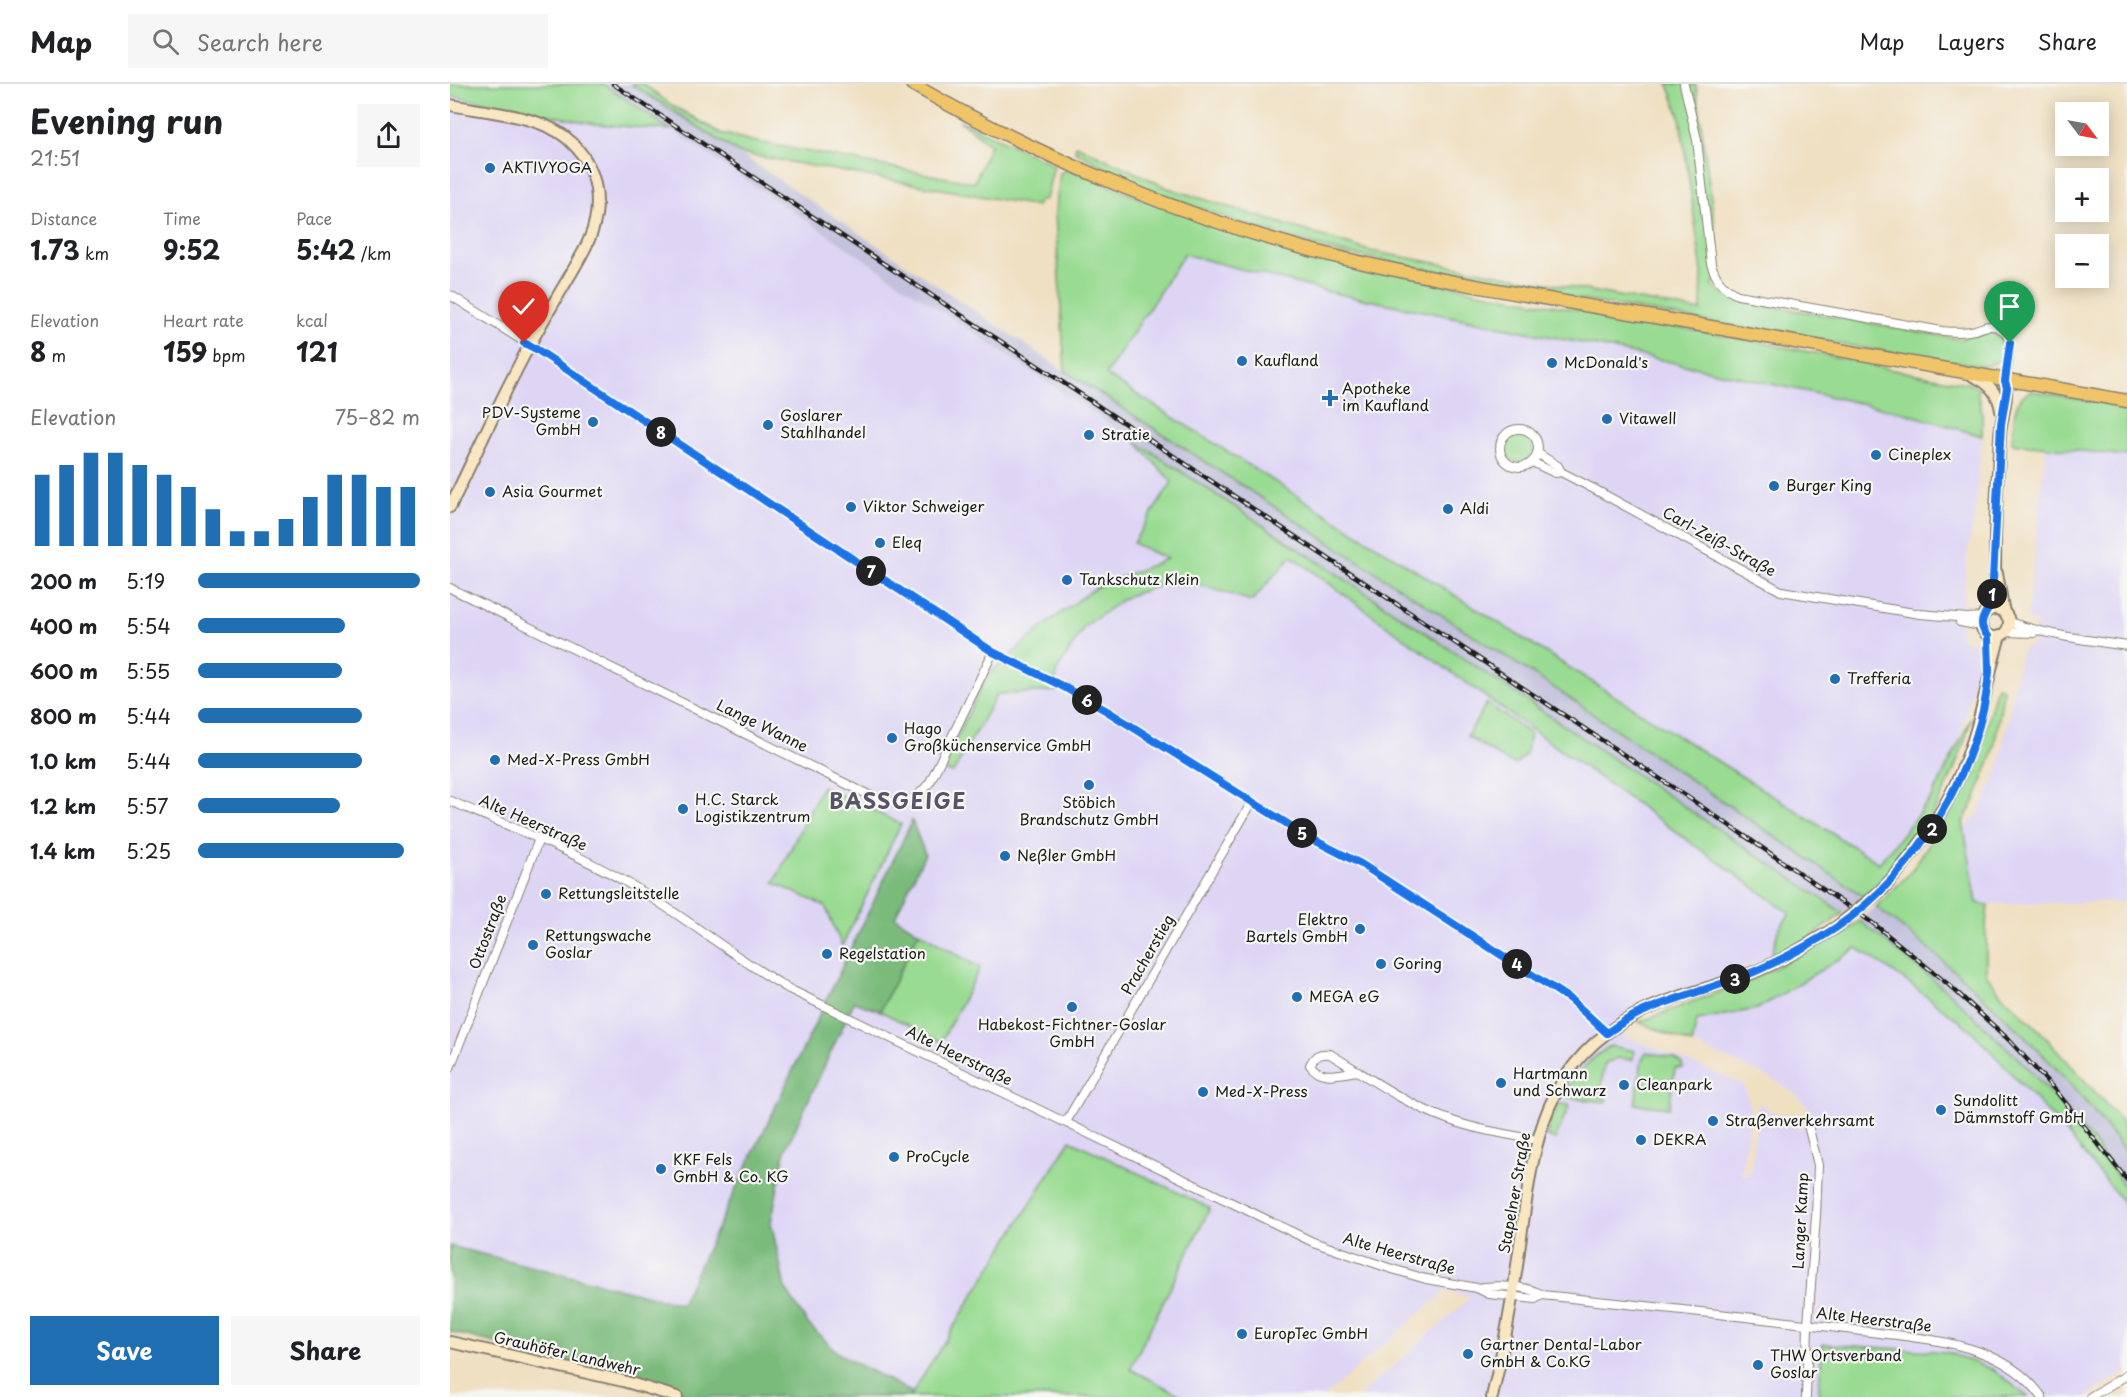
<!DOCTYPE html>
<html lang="en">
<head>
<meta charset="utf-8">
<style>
  :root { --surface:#fff; --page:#f6f6f6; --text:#202124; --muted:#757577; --line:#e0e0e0; --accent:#1f6fb2 }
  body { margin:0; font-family:"Playpen Sans",sans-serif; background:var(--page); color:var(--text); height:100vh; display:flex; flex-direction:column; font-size:22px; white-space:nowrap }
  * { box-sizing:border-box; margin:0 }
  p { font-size:20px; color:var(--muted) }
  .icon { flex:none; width:33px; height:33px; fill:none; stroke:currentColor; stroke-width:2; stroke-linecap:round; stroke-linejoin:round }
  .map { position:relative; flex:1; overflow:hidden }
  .details { display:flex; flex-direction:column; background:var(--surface); width:450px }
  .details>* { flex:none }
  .needle { width:39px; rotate:122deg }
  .controls { position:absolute; left:1605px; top:18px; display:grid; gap:12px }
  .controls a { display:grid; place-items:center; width:54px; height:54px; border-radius:0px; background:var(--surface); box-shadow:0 3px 15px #0003; font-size:30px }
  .pin { position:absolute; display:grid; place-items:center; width:51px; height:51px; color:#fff; margin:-62px -26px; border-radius:50% 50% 50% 0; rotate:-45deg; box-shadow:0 0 6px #0007 }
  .pin .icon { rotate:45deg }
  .km { position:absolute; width:30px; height:30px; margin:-15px; border-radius:50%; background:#222; color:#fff; font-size:16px; line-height:30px; text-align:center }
  .round { display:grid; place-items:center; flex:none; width:63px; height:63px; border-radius:0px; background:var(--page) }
  .headline { display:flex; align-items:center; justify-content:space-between; height:102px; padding:0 30px }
  h1 { font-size:33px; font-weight:700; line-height:45px }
  .metrics { display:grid; grid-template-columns:repeat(3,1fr); gap:9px; height:102px; padding:6px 30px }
  .metrics div { display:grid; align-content:center }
  .metrics b { font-size:26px; font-weight:700 }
  .metrics small { font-size:16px; font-weight:400 }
  .metrics p { font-size:16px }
  .chart { height:168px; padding:12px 30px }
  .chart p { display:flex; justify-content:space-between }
  .chart svg { width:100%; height:108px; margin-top:6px; stroke:var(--accent); stroke-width:6 }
  .action { display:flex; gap:12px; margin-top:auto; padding:12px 30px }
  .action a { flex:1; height:69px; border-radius:0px; background:var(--accent); color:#fff; font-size:24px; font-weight:700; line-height:69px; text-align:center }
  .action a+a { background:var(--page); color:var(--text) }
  ul { padding:0 30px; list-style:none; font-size:20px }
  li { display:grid; grid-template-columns:96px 72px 1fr; align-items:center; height:45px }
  li i { height:15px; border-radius:8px; background:var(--accent) }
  header { display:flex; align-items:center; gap:36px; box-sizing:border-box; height:84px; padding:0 30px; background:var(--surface); border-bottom:2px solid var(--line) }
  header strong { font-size:28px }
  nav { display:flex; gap:33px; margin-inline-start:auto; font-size:21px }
  .search { width:420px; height:54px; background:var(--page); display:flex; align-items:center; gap:15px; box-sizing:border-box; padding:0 21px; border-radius:0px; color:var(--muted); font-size:22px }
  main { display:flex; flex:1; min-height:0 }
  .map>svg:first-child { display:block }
</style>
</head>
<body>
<header>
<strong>Map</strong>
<div class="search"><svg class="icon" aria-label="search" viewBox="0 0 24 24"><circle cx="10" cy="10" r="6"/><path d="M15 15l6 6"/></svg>Search here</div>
<nav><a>Map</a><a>Layers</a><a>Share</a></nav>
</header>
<main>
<section class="details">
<div class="headline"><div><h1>Evening run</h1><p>21:51</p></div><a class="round"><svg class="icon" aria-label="share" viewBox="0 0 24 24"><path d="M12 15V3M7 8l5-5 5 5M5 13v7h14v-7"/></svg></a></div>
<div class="metrics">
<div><p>Distance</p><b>1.73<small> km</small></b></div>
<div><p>Time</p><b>9:52</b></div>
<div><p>Pace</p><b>5:42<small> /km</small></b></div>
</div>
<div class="metrics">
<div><p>Elevation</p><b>8<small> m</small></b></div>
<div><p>Heart rate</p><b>159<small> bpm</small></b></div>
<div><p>kcal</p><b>121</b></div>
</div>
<div class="chart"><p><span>Elevation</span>75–82 m</p>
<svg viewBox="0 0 160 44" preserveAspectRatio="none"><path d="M5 44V15M15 44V11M25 44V6M35 44V6M45 44V11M55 44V15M65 44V20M75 44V29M85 44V38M95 44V38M105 44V33M115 44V24M125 44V15M135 44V15M145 44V20M155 44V20"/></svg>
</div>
<ul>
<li><b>200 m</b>5:19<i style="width:100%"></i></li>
<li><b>400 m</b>5:54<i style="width:66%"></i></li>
<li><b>600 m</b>5:55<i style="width:65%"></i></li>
<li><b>800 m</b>5:44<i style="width:74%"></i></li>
<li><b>1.0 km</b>5:44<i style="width:74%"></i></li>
<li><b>1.2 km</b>5:57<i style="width:64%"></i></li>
<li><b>1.4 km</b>5:25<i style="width:93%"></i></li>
</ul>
<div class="action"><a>Save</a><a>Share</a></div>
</section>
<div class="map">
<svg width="1677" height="1313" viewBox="0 0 1677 1313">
  <rect width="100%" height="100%" fill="#f6f6f2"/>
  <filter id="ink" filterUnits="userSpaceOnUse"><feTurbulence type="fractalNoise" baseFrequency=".0167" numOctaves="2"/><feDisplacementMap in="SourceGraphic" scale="12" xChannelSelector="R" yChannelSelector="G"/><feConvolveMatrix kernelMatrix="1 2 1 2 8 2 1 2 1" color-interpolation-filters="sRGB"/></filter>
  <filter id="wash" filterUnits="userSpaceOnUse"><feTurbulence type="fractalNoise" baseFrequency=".008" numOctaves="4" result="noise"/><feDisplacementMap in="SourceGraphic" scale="24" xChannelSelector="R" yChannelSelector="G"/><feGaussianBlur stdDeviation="1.35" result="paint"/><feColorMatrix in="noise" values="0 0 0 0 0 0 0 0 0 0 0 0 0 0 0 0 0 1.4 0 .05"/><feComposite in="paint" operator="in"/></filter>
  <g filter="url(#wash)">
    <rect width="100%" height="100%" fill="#f0e0c2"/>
    <g fill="#ded5f5">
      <path d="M0 12 146 40 221 46 685 357 722 397 683 459 718 475 645 504 600 537 537 592 492 685 503 689 547 610 606 607V588L635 542 678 512 714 500 750 501 802 516 841 472 998 586 1340 829 1328 847 1321 873 1283 889 1200 918 1163 938 1173 951 1294 1001 1301 1027 1291 1091 1301 1088 1308 1019 1350 1045 1365 1034 1349 1013 1321 994 1242 960 1247 936 1307 925 1407 864 1453 895 1520 945 1615 1047 1677 1123V1287L1635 1313H909L1021 1213 995 1207 874 1313H734L680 1286 760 1125 620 1057 463 1309 389 1270 358 1240 335 1204 321 1138 335 1067 405 917 430 926 468 848 445 833 475 770 462 738 231 1220 0 1162Z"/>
      <path d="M734 170 879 208 1147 262 1451 328 1532 352 1525 429 1518 465 1509 554 1524 559 1529 574 1508 663 1482 713 1429 779 656 291Z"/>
      <path d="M1596 363 1677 372V944L1675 818 1527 820 1515 745 1528 730 1549 684 1571 567 1582 562 1587 538 1577 536Z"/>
    </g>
    <g fill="#c3c1db">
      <path d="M153 0H181L289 69 615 287 1112 609 1413 812 1393 829 943 527 685 357Z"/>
      <path d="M1426 823 1474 861 1561 937 1655 1040 1677 1070V1106L1644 1059 1576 982 1496 906 1410 837Z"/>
    </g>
    <g fill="#99db92" stroke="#5a7c57" stroke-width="1.5">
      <path d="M0 0H153L221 46 146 40 0 12Z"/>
      <path d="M181 0H193L220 20 270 49 302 57 524 99 540 61 509 36 604 81 596 115 588 117 587 122 289 69Z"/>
      <path d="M1218 0H1245L1246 3 1271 188 1262 201 1282 215 1509 255C1522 252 1546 241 1553 258 1555 264 1554 270 1551 276L1537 282 1466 273 1137 217 896 169 785 137 691 103 625 67 626 61 718 104 920 167 1251 227 1252 188 1230 33Z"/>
      <path d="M618 85 687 113 1027 208 1255 248 1412 278 1438 285 1521 300 1531 304 1527 307 1532 329V352L1451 328 1147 262 879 208 734 170 656 291 1429 779 1482 713 1522 633C1501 705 1471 764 1413 812L1112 609 615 287 605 131 610 89Z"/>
      <path d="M1582 307 1677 323V372L1562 359C1564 342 1561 312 1582 307Z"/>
      <circle cx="1069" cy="364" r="14"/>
      <path d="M685 357 943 527 1393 829 1353 859 1321 873 1328 847 1340 829 998 586 841 472 802 517 750 501 714 500 678 512 635 542 606 588V607L547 610 503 689 491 685 537 592 600 537 645 504 717 475 683 459 722 398Z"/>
      <path d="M1547 602 1553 605V609L1543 669 1524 718 1513 738 1527 819 1538 821 1536 841V890L1551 910 1589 946 1672 1038 1677 1045V1070C1607 975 1519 895 1426 823L1459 790 1498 732 1527 676Z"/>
      <path d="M1037 619 1080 650 1076 669 1066 680 1058 678 1017 652Z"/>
      <path d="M372 702 451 740 392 862 375 822 324 799Z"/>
      <path d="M1410 837 1496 906 1576 982 1644 1059 1677 1106V1123L1615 1047 1520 945 1453 895 1407 864 1307 925 1247 936 1242 960 1189 938 1301 896 1401 844Z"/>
      <path d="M469 848 530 884 491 958 430 927Z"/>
      <path d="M1160 962 1185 967 1182 976 1168 974 1155 979 1149 1012 1156 1014V1018L1120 1014 1113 1011C1127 989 1138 976 1160 962Z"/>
      <path d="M1196 968 1224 974 1232 979 1233 984H1225L1219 1024 1185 1020 1192 976Z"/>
      <path d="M1109 1020 1120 1021 1105 1055 1096 1053 1101 1035Z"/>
      <path d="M620 1056 760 1124 680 1285 734 1313H460Z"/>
      <path d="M1373 1260 1497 1268 1544 1286 1578 1313H1368Z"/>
    </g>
    <path fill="#7abb7c" stroke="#4b6c4c" stroke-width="1.5" d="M462 737 475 770 445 833 469 848 430 927 404 918 335 1067 321 1138 335 1204 358 1240 389 1270 463 1309 460 1313H243L170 1290 0 1248V1162L231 1220Z"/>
  </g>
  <g filter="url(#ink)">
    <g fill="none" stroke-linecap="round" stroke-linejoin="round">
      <defs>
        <g id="street">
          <path d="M1234 0 1247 56 1261 180C1266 195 1273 205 1288 211L1492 247C1504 248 1514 249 1525 246 1530 245 1534 242 1539 242 1569 241 1558 280 1555 297"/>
          <path d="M0 211 86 265 543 568 612 602 657 627 860 754 911 780 1121 916 1157 949"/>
          <circle cx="1069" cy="364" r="19"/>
          <path d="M1087 369 1108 382 1111 388"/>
          <path d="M1082 378 1105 389 1111 388 1144 405 1331 507 1470 530 1517 534 1533 533"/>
          <path d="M0 504 431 717C458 718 463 720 480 698L543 568"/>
          <path d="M1510 538 1531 542"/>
          <path d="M1559 538C1597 551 1636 556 1677 562"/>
          <path d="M1556 548 1583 549"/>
          <path d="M0 717C62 743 125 768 183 802 237 834 285 874 339 905L863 1158 939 1184 976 1195 1027 1204 1039 1210 1085 1215 1092 1211"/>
          <path d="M0 984 89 755"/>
          <path d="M908 987C891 989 871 997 860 981 865 971 869 969 880 970 918 993 955 1020 997 1035 1026 1046 1057 1050 1087 1056"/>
          <path d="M616 1038 802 718"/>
          <path d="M1027 1204C1043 1201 1079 1201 1092 1211 1193 1222 1295 1232 1396 1245 1440 1251 1488 1253 1530 1268 1555 1277 1577 1292 1592 1313"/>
          <path d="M1356 1313 1358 1241 1366 1132 1368 1081 1357 1037"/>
          <path d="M1640 1313 1677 1291"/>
        </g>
        <g id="secondary">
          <path d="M0 21C36 28 93 31 120 57 141 76 150 103 146 131 143 154 130 174 119 193 105 217 91 240 78 264 50 316 26 370 0 423"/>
          <path d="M1523 292C1538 298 1549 310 1551 327"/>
          <path d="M1547 489 1554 529"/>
          <circle cx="1545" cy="539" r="14"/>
          <path d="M1538 527C1547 505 1545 477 1545 454 1546 420 1548 385 1550 352 1551 334 1559 314 1555 297"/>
          <path d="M1433 805C1474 759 1504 715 1523 656 1534 622 1539 587 1550 552"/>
          <path d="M0 1258 173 1297 227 1313"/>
          <path d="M1042 1313C1053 1267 1062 1221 1068 1174 1083 1073 1085 982 1189 929 1225 911 1267 903 1304 888 1334 876 1361 859 1388 842"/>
        </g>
        <path id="primary" d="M462 0C593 76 749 140 896 175 1010 202 1125 219 1239 239 1385 265 1531 292 1677 317"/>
      </defs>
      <use href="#street" stroke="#867e6f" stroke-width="10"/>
      <use href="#secondary" stroke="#867e6f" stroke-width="14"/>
      <use href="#primary" stroke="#867e6f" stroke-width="15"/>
      <use href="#street" stroke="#fff" stroke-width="8"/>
      <use href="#secondary" stroke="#f9e7c3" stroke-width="10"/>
      <use href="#primary" stroke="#f0c469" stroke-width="12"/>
      <defs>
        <path id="rail" d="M163 0 1236 712 1424 840 1499 901 1559 956 1606 1007 1677 1096"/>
      </defs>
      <use href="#rail" stroke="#1c1c1c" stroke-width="4.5"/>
      <use href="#rail" stroke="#f6f6f2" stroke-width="2" stroke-dasharray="7" stroke-linecap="butt"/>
      <defs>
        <path id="secondary-bridge" d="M1388 842 1433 805"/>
      </defs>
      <use href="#secondary-bridge" stroke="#867e6f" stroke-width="14" stroke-linecap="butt"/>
      <use href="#secondary-bridge" stroke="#f9e7c3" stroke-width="10"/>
    </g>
  </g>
  <g fill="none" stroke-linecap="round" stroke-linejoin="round" filter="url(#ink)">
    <defs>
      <path id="route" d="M74 259 86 265 543 568 612 602 657 627 860 754 911 780 1121 916 1157 949C1168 941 1180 933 1192 928 1230 911 1270 903 1308 886 1335 874 1362 860 1387 843 1466 790 1531 683 1539 588 1539 576 1538 564 1538 552 1524 538 1538 529 1542 515L1551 340 1557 304 1555 297 1560 259"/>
    </defs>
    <use href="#route" stroke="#fff" stroke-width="12"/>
    <use href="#route" stroke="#1a73e8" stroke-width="8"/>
  </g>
  <g fill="#1f6fb2" stroke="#f6f6f2" stroke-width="2">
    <circle cx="40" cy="84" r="6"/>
    <circle cx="792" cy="277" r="6"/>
    <circle cx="1102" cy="279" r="6"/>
    <path d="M877 305h6v6h6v6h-6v6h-6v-6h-6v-6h6z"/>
    <circle cx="1157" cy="335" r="6"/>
    <circle cx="143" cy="338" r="6"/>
    <circle cx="318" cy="341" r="6"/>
    <circle cx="639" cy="351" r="6"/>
    <circle cx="1426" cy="371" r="6"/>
    <circle cx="1324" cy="402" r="6"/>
    <circle cx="40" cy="408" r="6"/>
    <circle cx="401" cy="423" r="6"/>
    <circle cx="998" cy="425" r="6"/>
    <circle cx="430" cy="459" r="6"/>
    <circle cx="617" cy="496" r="6"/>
    <circle cx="1385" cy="595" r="6"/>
    <circle cx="442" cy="654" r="6"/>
    <circle cx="45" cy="676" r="6"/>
    <circle cx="639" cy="701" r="6"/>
    <circle cx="233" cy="725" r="6"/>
    <circle cx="555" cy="772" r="6"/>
    <circle cx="96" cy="810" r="6"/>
    <circle cx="910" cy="845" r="6"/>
    <circle cx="83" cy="861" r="6"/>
    <circle cx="377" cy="870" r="6"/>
    <circle cx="931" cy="880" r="6"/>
    <circle cx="847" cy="913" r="6"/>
    <circle cx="622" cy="923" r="6"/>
    <circle cx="1051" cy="999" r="6"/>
    <circle cx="1174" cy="1001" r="6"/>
    <circle cx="753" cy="1008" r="6"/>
    <circle cx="1491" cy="1026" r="6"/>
    <circle cx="1263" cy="1037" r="6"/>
    <circle cx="1191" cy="1056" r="6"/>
    <circle cx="444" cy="1073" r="6"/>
    <circle cx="211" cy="1085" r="6"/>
    <circle cx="792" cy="1250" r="6"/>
    <circle cx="1018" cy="1270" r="6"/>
    <circle cx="1308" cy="1281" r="6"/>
  </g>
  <g text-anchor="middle" stroke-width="4.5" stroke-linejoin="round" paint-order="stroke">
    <g font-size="15" fill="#1c1c1c" stroke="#f6f6f2" text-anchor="start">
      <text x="52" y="89">AKTIVYOGA</text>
      <text x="804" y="282">Kaufland</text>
      <text x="1114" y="284">McDonald's</text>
      <text x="892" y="310">Apotheke<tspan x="892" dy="17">im Kaufland</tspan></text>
      <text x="131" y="334" text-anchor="end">PDV-Systeme<tspan x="131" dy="17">GmbH</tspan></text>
      <text x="330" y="337">Goslarer<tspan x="330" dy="17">Stahlhandel</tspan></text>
      <text x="1169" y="340">Vitawell</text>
      <text x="651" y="356">Stratie</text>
      <text x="1438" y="376">Cineplex</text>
      <text x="1336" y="407">Burger King</text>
      <text x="52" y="413">Asia Gourmet</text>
      <text x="413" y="428">Viktor Schweiger</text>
      <text x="1010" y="430">Aldi</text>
      <text x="442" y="464">Eleq</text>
      <text x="629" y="501">Tankschutz Klein</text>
      <text x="1397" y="600">Trefferia</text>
      <text x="454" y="650">Hago<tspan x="454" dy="17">Großküchenservice GmbH</tspan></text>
      <text x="57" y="681">Med-X-Press GmbH</text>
      <text x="245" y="721">H.C. Starck<tspan x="245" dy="17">Logistikzentrum</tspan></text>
      <text x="639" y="724" text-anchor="middle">Stöbich<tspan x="639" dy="17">Brandschutz GmbH</tspan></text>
      <text x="567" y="777">Neßler GmbH</text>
      <text x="108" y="815">Rettungsleitstelle</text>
      <text x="898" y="841" text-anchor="end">Elektro<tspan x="898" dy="17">Bartels GmbH</tspan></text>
      <text x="95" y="857">Rettungswache<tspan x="95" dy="17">Goslar</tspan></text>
      <text x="389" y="875">Regelstation</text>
      <text x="943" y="885">Goring</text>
      <text x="859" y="918">MEGA eG</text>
      <text x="622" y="946" text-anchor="middle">Habekost-Fichtner-Goslar<tspan x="622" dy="17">GmbH</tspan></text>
      <text x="1063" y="995">Hartmann<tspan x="1063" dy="17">und Schwarz</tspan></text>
      <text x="1186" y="1006">Cleanpark</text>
      <text x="765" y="1013">Med-X-Press</text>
      <text x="1503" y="1022">Sundolitt<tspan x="1503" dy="17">Dämmstoff GmbH</tspan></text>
      <text x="1275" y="1042">Straßenverkehrsamt</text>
      <text x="1203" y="1061">DEKRA</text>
      <text x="456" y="1078">ProCycle</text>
      <text x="223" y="1081">KKF Fels<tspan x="223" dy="17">GmbH &amp; Co. KG</tspan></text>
      <text x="804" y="1255">EuropTec GmbH</text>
      <text x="1030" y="1266">Gartner Dental-Labor<tspan x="1030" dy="17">GmbH &amp; Co.KG</tspan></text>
      <text x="1320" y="1277">THW Ortsverband<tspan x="1320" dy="17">Goslar</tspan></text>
    </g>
    <g font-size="15" fill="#1c1c1c" stroke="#f6f6f2">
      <text transform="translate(1269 458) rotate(29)" y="5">Carl-Zeiß-Straße</text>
      <text transform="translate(312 642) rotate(26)" y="5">Lange Wanne</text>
      <text transform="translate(83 739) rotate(24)" y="5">Alte Heerstraße</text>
      <text transform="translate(38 848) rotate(-69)" y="5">Ottostraße</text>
      <text transform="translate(698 871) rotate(-60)" y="5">Pracherstieg</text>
      <text transform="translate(509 972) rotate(26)" y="5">Alte Heerstraße</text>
      <text transform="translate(1065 1109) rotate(-80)" y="5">Stapelner Straße</text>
      <text transform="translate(1351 1137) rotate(-87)" y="5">Langer Kamp</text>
      <text transform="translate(949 1170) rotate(16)" y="5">Alte Heerstraße</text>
      <text transform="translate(1424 1236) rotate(7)" y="5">Alte Heerstraße</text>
      <text transform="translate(117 1270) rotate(13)" y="5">Grauhöfer Landwehr</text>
    </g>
    <g font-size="21" font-weight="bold" letter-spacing="1.5" fill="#585366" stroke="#f6f6f2">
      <text x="448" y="725">BASSGEIGE</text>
    </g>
  </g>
</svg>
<div class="controls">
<a><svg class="needle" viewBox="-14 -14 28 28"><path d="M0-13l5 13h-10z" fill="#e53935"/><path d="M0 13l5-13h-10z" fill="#757577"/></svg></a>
<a>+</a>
<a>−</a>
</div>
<div class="pin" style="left:1560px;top:259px;background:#1e9e55"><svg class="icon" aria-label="arrive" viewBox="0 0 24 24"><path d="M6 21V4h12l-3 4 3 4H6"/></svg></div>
<div class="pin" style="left:74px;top:259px;background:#d93025"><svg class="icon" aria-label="check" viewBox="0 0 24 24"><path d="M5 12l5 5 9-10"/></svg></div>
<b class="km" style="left:1542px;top:510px">1</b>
<b class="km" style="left:1482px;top:745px">2</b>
<b class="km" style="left:1285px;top:895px">3</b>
<b class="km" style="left:1067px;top:880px">4</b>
<b class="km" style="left:852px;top:749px">5</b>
<b class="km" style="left:637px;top:616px">6</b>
<b class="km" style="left:421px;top:487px">7</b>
<b class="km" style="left:211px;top:348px">8</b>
</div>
</main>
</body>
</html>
